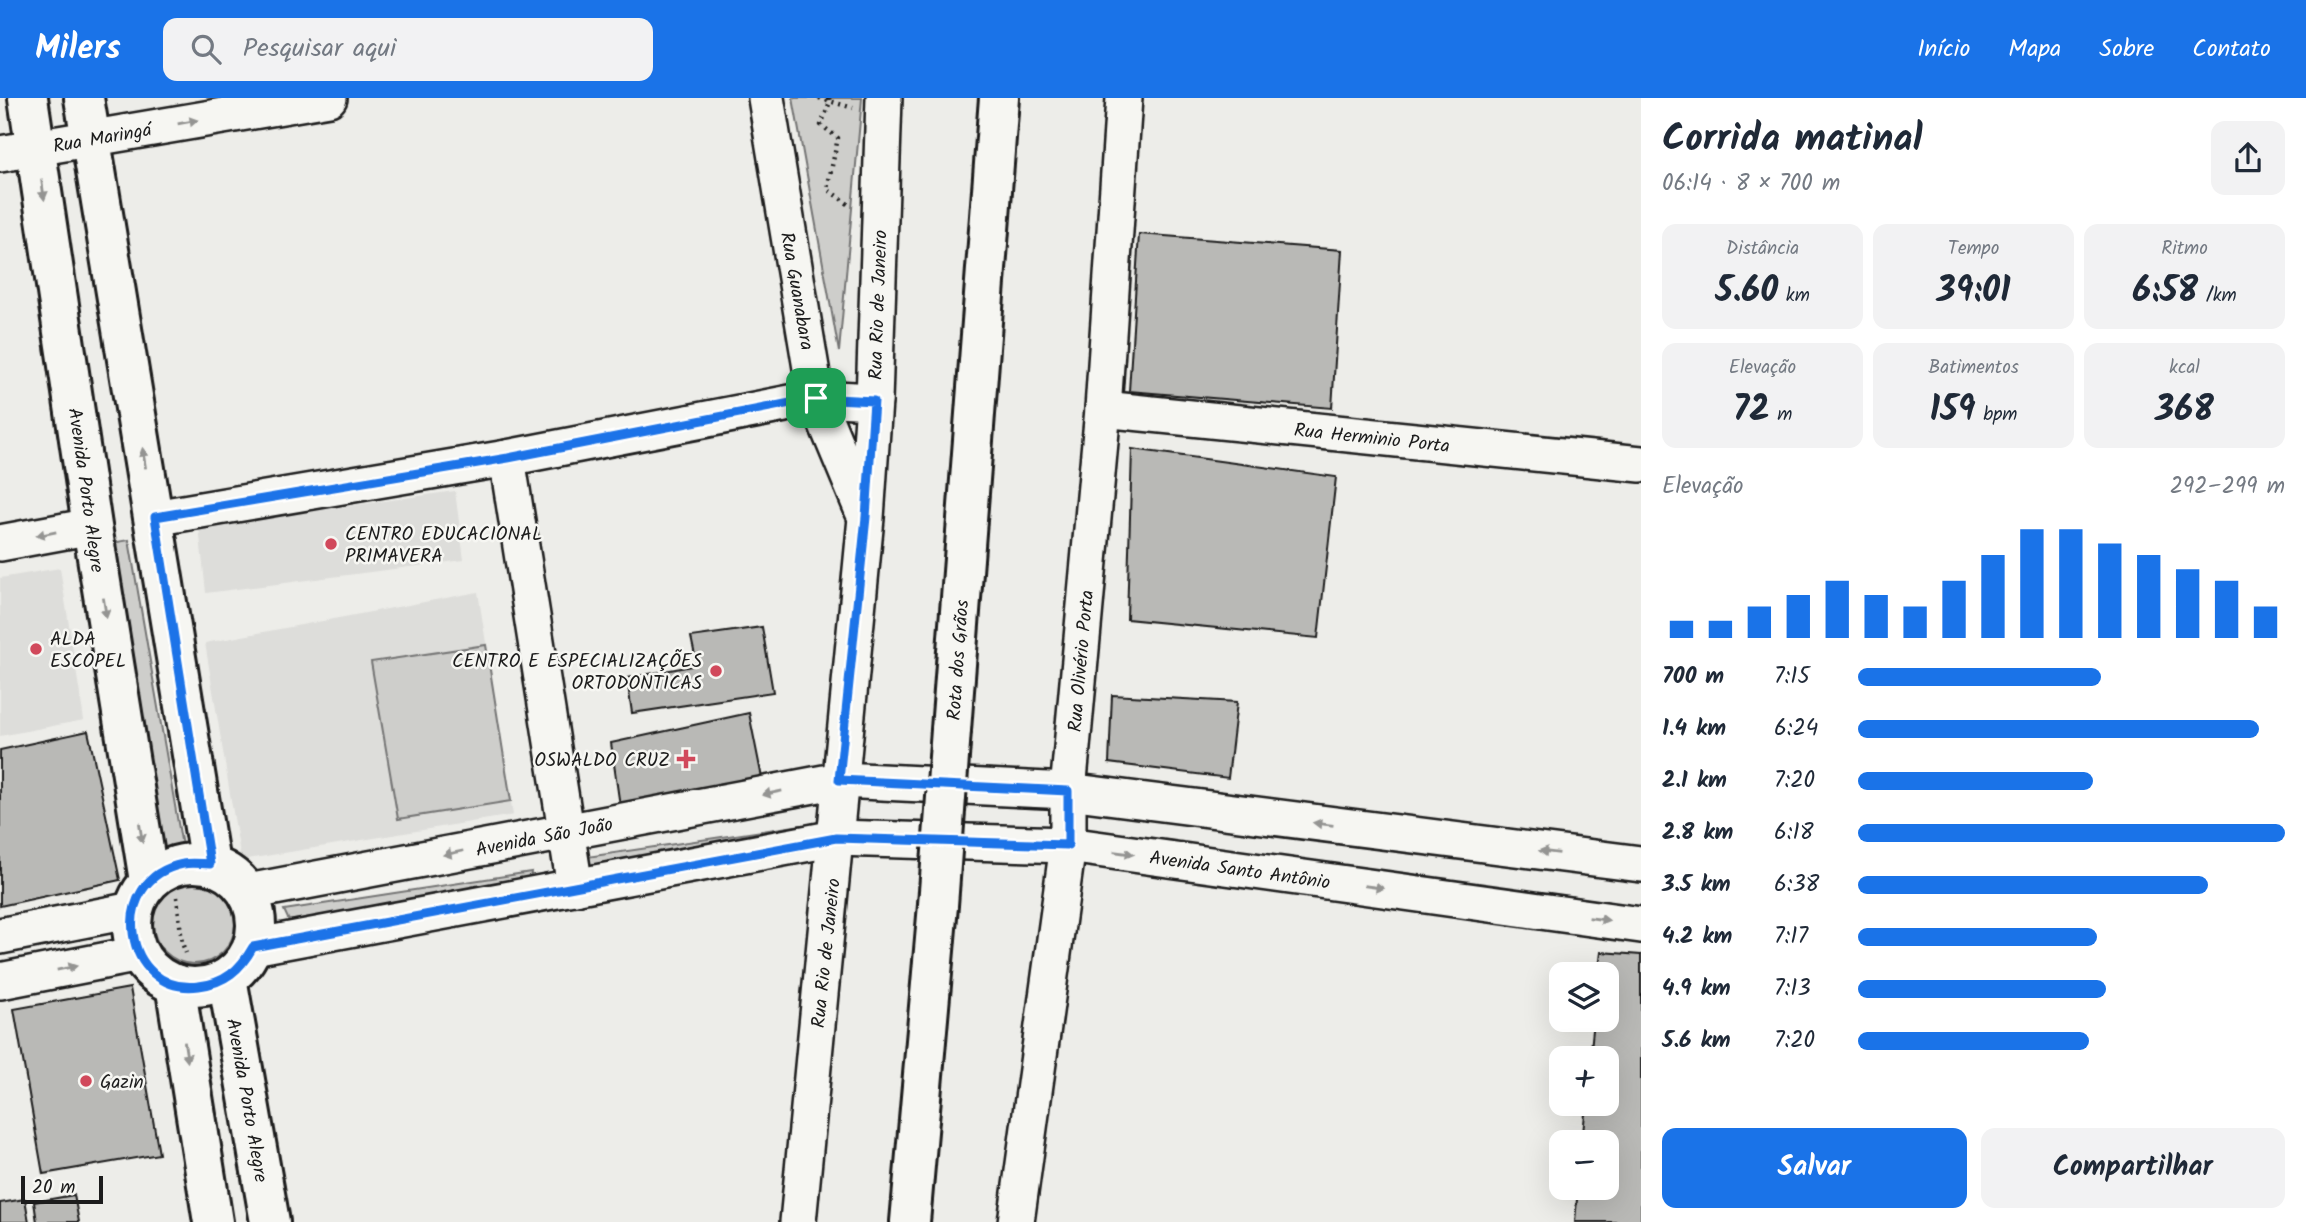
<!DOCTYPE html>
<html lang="pt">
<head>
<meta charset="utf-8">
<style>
  :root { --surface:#fff; --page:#f2f2f3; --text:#1f2937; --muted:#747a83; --accent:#1a73e8 }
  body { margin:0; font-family:Kalam,sans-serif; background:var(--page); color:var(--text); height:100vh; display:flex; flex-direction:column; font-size:26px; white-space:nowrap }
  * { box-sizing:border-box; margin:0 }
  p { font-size:23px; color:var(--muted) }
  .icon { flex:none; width:38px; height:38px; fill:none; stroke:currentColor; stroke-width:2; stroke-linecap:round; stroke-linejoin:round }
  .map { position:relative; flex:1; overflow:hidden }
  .side { display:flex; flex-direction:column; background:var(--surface); width:665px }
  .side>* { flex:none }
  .controls { position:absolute; left:1549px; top:864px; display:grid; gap:14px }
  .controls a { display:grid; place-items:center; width:70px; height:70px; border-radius:14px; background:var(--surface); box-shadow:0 7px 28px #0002; font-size:35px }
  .scale { position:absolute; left:21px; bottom:18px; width:82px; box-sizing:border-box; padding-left:7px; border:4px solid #1c1c1c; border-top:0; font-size:19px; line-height:24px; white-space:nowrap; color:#1c1c1c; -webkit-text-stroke:5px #f6f6f2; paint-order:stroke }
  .pin { position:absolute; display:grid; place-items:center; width:60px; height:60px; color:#fff; margin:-30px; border-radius:14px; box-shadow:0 4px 10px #0006 }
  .round { display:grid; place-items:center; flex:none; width:74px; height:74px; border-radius:14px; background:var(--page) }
  .overview { display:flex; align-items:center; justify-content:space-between; height:119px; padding:0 21px }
  h1 { font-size:38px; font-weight:700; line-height:52px }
  .stats { display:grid; grid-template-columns:repeat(3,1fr); gap:10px; height:119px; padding:7px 21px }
  .stats div { display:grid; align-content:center; border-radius:14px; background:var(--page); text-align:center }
  .stats b { font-size:35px; font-weight:700 }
  .stats small { font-size:19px; font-weight:400 }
  .stats p { font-size:19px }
  .chart { height:196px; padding:14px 21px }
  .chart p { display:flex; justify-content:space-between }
  .chart svg { width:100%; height:126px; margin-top:7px; stroke:var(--accent); stroke-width:6 }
  .action { display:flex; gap:14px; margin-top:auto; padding:14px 21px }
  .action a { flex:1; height:80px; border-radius:14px; background:var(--accent); color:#fff; font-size:28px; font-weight:700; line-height:80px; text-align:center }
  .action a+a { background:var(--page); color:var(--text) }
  ul { padding:0 21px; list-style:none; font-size:23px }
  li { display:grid; grid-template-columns:112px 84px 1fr; align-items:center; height:52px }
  li i { height:18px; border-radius:9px; background:var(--accent) }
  header { display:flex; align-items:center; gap:42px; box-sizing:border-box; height:98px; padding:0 35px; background:var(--accent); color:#fff }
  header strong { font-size:33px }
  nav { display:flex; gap:38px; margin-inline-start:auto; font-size:24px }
  .search { width:490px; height:63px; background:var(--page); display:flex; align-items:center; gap:18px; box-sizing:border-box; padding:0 24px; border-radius:14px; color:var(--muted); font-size:26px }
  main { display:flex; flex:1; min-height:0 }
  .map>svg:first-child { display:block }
</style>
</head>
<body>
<header>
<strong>Milers</strong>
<div class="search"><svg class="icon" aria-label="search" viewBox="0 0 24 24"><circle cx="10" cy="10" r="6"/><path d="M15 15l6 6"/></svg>Pesquisar aqui</div>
<nav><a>Início</a><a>Mapa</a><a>Sobre</a><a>Contato</a></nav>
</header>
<main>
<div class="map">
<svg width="1641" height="1124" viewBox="0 0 1641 1124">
  <rect width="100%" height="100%" fill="#edede9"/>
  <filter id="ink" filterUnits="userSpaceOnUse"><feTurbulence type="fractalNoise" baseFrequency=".0143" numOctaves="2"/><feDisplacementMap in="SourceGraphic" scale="14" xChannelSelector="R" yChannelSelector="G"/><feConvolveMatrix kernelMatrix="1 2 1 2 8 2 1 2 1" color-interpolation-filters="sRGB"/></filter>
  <g filter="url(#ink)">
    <g fill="#ddddda">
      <path d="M455 393 464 462 206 495 199 429Z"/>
      <path d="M60 470 84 622 0 638V480Z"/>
      <path d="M478 494 513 717 241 762 205 545Z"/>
    </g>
    <g fill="#cececb" stroke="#757574" stroke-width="2">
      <path d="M793 0H862L839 254Z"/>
      <path d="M129 442 182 748 158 753 112 445Z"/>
      <path d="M486 547 511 703 398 721 371 564Z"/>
      <path d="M802 727 803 737 591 771 587 759Z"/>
      <path d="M531 774 530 782 289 823 284 812Z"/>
      <circle cx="194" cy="825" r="41"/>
    </g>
    <g fill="#b9b9b6" stroke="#1c1c1c" stroke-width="2">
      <path d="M1139 136 1342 152 1332 310 1129 293Z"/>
      <path d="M1132 351 1336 379 1318 540 1127 521Z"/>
      <path d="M762 529 773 594 632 615 627 580 697 567 691 539Z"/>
      <path d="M1112 597 1237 604 1228 680 1109 665Z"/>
      <path d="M749 615 762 680 620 708 611 645Z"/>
      <path d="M88 633 120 782 0 808V652Z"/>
      <path d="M1601 854 1641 857V1124H1575L1578 1090H1606V1045H1582L1586 1006H1606V961H1590L1594 922H1606V877H1598Z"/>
      <path d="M130 890 159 1056 43 1076 14 911Z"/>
      <path d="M74 1097 79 1124H37L34 1104Z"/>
      <path d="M25 1101 29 1124H0V1105Z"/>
    </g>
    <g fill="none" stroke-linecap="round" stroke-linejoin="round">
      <defs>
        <g id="minor">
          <path d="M766 0 816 300 863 413"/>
          <path d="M0 56 329 0"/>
          <path d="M1103 311 1641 366"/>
          <path d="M507 360 575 789"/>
          <path d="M154 420 507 360 816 300 874 303"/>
          <path d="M0 445 92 428"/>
          <path d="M248 794 840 682 1068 693 1641 766"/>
          <path d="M0 838 133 812"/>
          <path d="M253 849 836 740 1068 747 1641 827"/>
          <path d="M0 883 139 856"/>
          <path d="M798 1124 866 420 874 303 884 0"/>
          <path d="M1016 1124 1068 747V693L1103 311 1124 0"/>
        </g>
        <g id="major">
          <path d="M28 0 92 428 149 783"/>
          <path d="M84 0 210 766"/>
          <path d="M951 632 999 0"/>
          <circle cx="194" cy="827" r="62"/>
          <path d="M227 880 270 1124"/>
          <path d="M175 886 213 1124"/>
          <path d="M910 1124 938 807"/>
        </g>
      </defs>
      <use href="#minor" stroke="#1c1c1c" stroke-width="40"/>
      <use href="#major" stroke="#1c1c1c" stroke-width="44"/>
      <g stroke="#1c1c1c" stroke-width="4.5" stroke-dasharray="2 5" stroke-linecap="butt">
        <path d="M819 0 853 10"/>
        <path d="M829 0 830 4 821 27 838 40 827 91 851 108"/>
        <path d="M177 799 182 845 186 855"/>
      </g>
      <use href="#minor" stroke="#f6f6f2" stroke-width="35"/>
      <use href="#major" stroke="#f6f6f2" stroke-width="38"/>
      <defs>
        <path id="major-bridge" d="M938 807 951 632"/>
      </defs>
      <use href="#major-bridge" stroke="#1c1c1c" stroke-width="44" stroke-linecap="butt"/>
      <use href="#major-bridge" stroke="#f6f6f2" stroke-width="38"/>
    </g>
    <defs><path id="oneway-solid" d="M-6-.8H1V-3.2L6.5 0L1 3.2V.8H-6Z" transform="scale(1.75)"/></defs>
    <g fill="#949492">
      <use href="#oneway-solid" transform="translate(188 24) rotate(-10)"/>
      <use href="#oneway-solid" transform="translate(43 92) rotate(82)"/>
      <use href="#oneway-solid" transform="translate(144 360) rotate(-99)"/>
      <use href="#oneway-solid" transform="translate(46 436) rotate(169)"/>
      <use href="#oneway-solid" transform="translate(105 510) rotate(81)"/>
      <use href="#oneway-solid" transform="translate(772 695) rotate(169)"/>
      <use href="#oneway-solid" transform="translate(1323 726) rotate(-173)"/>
      <use href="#oneway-solid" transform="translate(141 735) rotate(81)"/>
      <use href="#oneway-solid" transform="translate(1549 754) rotate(-173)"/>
      <use href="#oneway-solid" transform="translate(453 755) rotate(169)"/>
      <use href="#oneway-solid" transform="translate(1124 755) rotate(8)"/>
      <use href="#oneway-solid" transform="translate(1374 789) rotate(8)"/>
      <use href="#oneway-solid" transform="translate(1599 821) rotate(8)"/>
      <use href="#oneway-solid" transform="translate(67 870) rotate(-11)"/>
      <use href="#oneway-solid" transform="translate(186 954) rotate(81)"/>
    </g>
  </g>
  <g fill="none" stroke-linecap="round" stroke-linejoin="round" filter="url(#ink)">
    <defs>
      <path id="route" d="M816 300 874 303 866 419 839 682 1068 693V747L836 740 253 849C240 872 225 885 199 888 123 898 105 781 183 766 192 764 202 766 210 766L155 419 508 360Z"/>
    </defs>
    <use href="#route" stroke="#fff" stroke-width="14"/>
    <use href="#route" stroke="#1a73e8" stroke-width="9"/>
  </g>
  <g fill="#d1495b" stroke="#f6f6f2" stroke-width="2.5">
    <circle cx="331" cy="446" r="7"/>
    <circle cx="36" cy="551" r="7"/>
    <circle cx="716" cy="573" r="7"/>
    <path d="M682.5 650.5h7v7h7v7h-7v7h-7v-7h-7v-7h7z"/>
    <circle cx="86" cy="983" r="7"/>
  </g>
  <g text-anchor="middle" stroke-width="5" stroke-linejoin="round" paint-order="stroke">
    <g font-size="19" fill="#1c1c1c" stroke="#f6f6f2">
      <text transform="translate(102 39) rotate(-10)" y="7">Rua Maringá</text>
      <text transform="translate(798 193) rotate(80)" y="7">Rua Guanabara</text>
      <text transform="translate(877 207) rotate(-88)" y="7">Rua Rio de Janeiro</text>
      <text transform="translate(1372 339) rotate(6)" y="7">Rua Herminio Porta</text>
      <text transform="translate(87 392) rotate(82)" y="7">Avenida Porto Alegre</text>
      <text transform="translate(957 562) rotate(-86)" y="7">Rota dos Grãos</text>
      <text transform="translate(1080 563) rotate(-85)" y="7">Rua Olivério Porta</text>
      <text transform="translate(544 738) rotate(-11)" y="7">Avenida São João</text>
      <text transform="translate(1240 771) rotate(8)" y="7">Avenida Santo Antônio</text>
      <text transform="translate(825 855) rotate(-84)" y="7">Rua Rio de Janeiro</text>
      <text transform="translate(248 1002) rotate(80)" y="7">Avenida Porto Alegre</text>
    </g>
    <g font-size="19" fill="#1c1c1c" stroke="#f6f6f2" text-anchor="start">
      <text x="345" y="442">CENTRO EDUCACIONAL<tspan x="345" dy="22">PRIMAVERA</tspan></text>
      <text x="50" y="547">ALDA<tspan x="50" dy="22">ESCOPEL</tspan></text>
      <text x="702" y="569" text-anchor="end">CENTRO E ESPECIALIZAÇÕES<tspan x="702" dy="22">ORTODONTICAS</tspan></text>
      <text x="670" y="668" text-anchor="end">OSWALDO CRUZ</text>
      <text x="100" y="990">Gazin</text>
    </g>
  </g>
</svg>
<div class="controls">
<a><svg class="icon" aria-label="layers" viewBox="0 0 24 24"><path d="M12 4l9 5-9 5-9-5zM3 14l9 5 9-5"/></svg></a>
<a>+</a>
<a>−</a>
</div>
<div class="scale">20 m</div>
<div class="pin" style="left:816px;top:300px;background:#1e9e55"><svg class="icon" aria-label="arrive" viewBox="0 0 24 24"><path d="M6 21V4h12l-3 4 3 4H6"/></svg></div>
</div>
<section class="side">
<div class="overview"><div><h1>Corrida matinal</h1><p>06:14 · 8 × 700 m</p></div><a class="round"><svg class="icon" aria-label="share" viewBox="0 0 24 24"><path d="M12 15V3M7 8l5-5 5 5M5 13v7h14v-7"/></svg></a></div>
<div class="stats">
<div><p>Distância</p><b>5.60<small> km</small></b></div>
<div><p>Tempo</p><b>39:01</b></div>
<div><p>Ritmo</p><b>6:58<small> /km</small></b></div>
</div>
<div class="stats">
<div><p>Elevação</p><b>72<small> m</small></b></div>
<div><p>Batimentos</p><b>159<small> bpm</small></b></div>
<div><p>kcal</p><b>368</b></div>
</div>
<div class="chart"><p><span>Elevação</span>292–299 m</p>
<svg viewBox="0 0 160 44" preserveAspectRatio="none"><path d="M5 44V38M15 44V38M25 44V33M35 44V29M45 44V24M55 44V29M65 44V33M75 44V24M85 44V15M95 44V6M105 44V6M115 44V11M125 44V15M135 44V20M145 44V24M155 44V33"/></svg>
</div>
<ul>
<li><b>700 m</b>7:15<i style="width:57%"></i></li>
<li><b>1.4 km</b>6:24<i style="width:94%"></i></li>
<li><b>2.1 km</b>7:20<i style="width:55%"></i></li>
<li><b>2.8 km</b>6:18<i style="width:100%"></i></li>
<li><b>3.5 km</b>6:38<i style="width:82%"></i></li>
<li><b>4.2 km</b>7:17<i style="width:56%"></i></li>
<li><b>4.9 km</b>7:13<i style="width:58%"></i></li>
<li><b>5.6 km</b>7:20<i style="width:54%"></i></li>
</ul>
<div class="action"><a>Salvar</a><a>Compartilhar</a></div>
</section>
</main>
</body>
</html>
